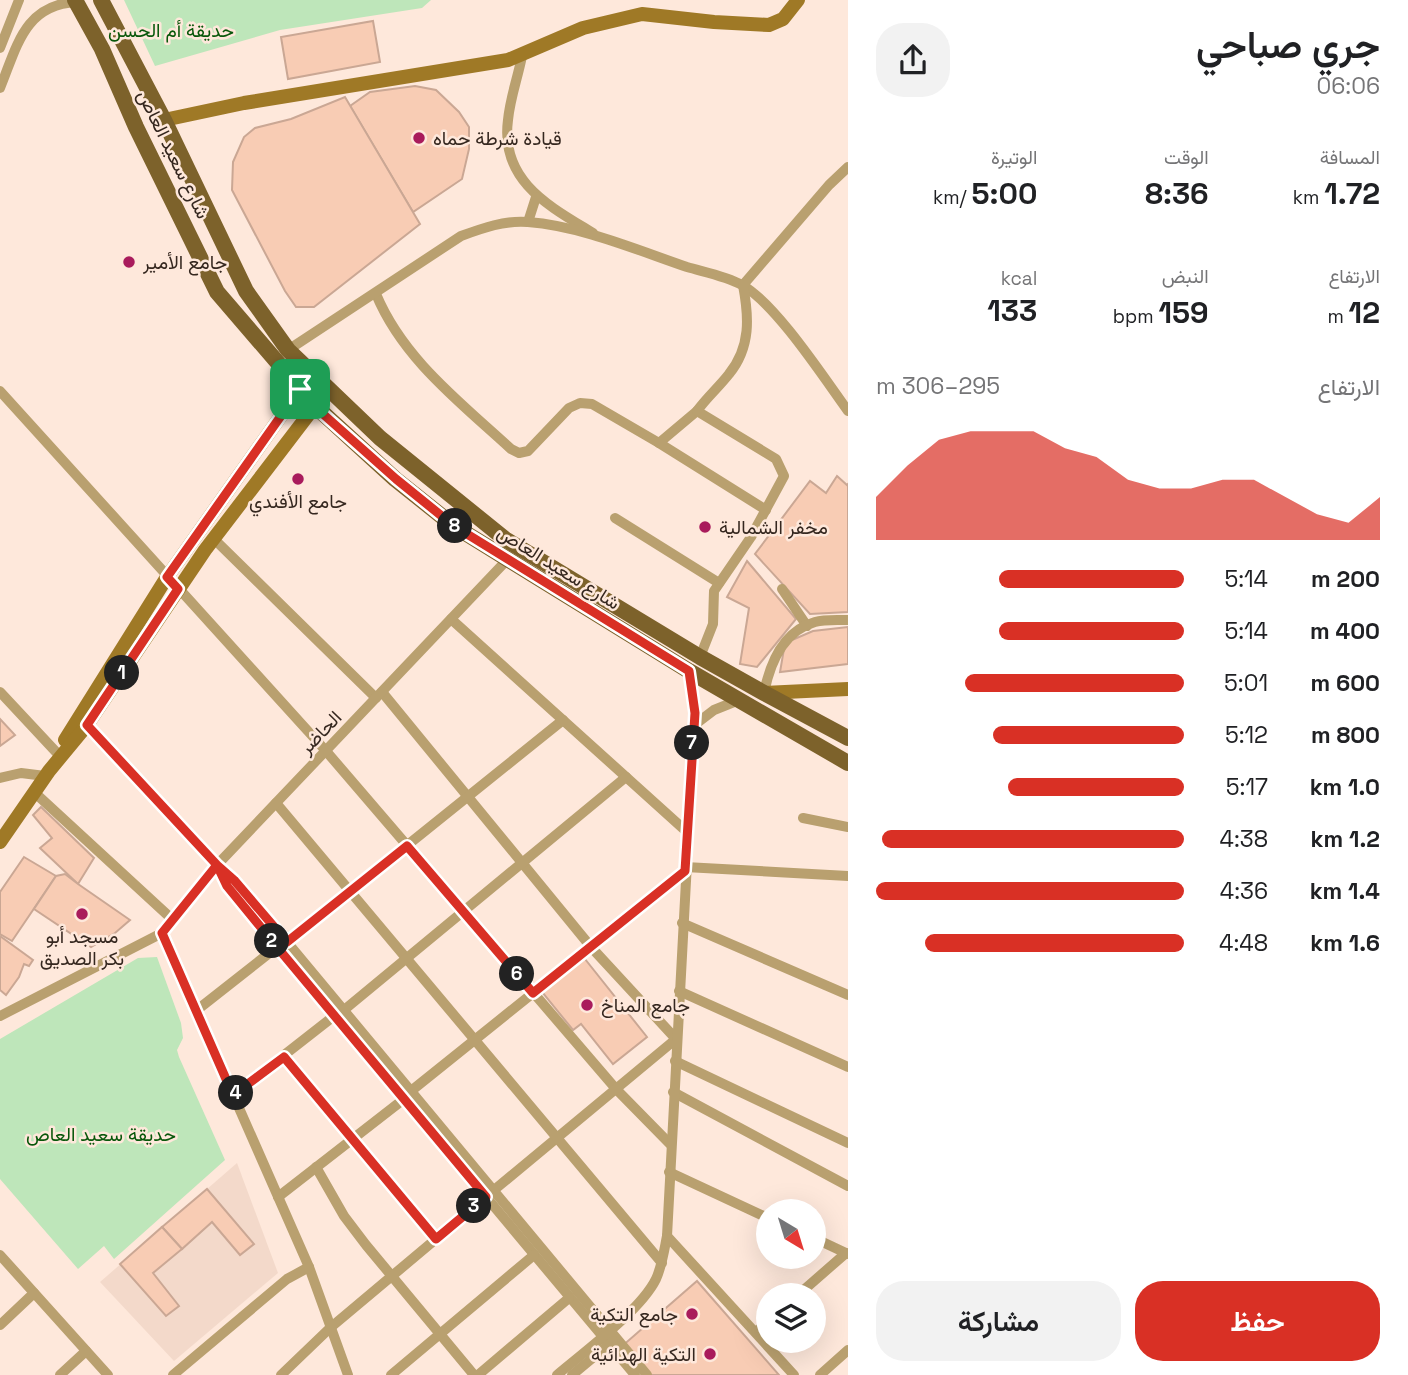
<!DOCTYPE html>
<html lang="ar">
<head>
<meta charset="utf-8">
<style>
  :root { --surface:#fff; --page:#f2f2f2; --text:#202124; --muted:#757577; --accent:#d93025 }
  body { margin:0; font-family:"Space Grotesk",Vazirmatn,sans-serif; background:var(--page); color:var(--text); direction:rtl; height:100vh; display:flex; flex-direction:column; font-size:26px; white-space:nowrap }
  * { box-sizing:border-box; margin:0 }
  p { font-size:23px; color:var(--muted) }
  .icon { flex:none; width:38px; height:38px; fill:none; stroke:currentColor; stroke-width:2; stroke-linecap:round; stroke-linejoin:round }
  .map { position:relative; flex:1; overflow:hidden; direction:ltr }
  .sheet { display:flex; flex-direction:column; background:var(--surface); width:560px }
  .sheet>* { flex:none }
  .needle { width:46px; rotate:142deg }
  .buttons { position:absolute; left:756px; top:1199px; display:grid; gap:14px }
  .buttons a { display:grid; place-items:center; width:70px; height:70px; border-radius:50%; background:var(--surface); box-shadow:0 7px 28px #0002; font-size:35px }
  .pin { position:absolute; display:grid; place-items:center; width:60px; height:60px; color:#fff; margin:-30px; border-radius:14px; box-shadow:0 4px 10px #0006 }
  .km { position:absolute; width:35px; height:35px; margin:-18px; border-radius:50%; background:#222; color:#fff; font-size:19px; line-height:35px; text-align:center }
  .round { display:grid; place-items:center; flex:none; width:74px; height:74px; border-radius:28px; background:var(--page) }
  .head { display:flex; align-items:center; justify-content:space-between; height:119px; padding:0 28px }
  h1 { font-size:38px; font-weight:600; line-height:52px }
  .stats { display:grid; grid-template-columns:repeat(3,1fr); gap:10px; height:119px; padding:7px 28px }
  .stats div { display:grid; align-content:center }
  .stats b { font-size:30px; font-weight:600 }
  .stats small { font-size:19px; font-weight:400 }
  .stats p { font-size:19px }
  .chart { height:196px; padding:14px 28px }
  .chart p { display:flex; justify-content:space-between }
  .chart svg { width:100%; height:126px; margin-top:7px; fill:var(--accent); opacity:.7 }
  .button { display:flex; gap:14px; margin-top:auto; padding:14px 28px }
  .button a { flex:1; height:80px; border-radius:28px; background:var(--accent); color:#fff; font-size:28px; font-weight:600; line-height:80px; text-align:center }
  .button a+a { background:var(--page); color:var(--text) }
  ul { padding:0 28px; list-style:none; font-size:23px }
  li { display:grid; grid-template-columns:112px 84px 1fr; align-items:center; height:52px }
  li i { height:18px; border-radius:9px; background:var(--accent) }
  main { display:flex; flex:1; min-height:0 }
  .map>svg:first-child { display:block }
</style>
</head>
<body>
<main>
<section class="sheet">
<div class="head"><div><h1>جري صباحي</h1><p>06:06</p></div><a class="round"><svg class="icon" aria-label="share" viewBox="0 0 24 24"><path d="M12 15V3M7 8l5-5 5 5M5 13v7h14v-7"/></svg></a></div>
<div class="stats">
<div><p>المسافة</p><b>1.72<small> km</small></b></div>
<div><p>الوقت</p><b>8:36</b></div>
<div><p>الوتيرة</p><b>5:00<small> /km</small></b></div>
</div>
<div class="stats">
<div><p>الارتفاع</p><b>12<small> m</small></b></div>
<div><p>النبض</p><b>159<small> bpm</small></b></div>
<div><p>kcal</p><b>133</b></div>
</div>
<div class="chart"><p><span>الارتفاع</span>295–306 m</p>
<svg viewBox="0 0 160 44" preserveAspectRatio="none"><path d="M0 44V29L10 18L20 9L30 6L40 6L50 6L60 12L70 15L80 23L90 26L100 26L110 23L120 23L130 29L140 35L150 38L160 29V44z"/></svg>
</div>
<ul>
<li><b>200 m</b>5:14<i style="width:60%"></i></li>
<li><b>400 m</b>5:14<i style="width:60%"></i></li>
<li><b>600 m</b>5:01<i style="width:71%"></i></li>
<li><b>800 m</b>5:12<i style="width:62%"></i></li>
<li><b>1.0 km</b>5:17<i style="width:57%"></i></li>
<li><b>1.2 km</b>4:38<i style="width:98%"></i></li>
<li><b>1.4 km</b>4:36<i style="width:100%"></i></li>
<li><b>1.6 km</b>4:48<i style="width:84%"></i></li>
</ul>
<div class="button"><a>حفظ</a><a>مشاركة</a></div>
</section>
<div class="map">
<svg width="848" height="1375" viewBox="0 0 848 1375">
  <rect width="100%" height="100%" fill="#fee8db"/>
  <path fill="#f3d9ca" d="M237 1163 278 1273 174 1361 100 1282Z"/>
  <g fill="#bee6ba">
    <path d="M124 0H431L422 8 280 30 155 66Z"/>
    <path d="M157 957 181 1023 183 1038 177 1050 179 1057 225 1160 114 1259 104 1246 78 1269 0 1179V1039L138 958Z"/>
  </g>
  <g fill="#f8ccb4" stroke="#caa794" stroke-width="2">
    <path d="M373 21 380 62 288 79 281 37Z"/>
    <path d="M415 86 436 90 459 112 469 127V149L462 179 413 212 350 106 370 92Z"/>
    <path d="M345 97 420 224 314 307H296L285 291 232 190 233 162 244 137 255 128 291 119Z"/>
    <path d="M837 476 847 485 848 484V612L810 614 755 554 810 481 826 493Z"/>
    <path d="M747 561 796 619 757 667 740 664 749 608 727 597Z"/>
    <path d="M848 627V664L780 672 785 643 813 631Z"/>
    <path d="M0 719 15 735 0 746Z"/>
    <path d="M41 807 94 858 78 884 40 848 52 838 33 815Z"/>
    <path d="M24 857 56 876 12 941 0 934V892Z"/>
    <path d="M65 874 78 884 130 920 115 933 91 947 34 909 56 876Z"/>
    <path d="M0 936 33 960 29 966 24 964 19 977 6 995 0 990Z"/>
    <path d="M581 954 647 1037 613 1064 581 1024 573 1030 538 987Z"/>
    <path d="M207 1189 254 1244 240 1255 212 1222 182 1249 162 1227Z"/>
    <path d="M162 1227 182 1249 153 1273 179 1306 166 1316 120 1264Z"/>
    <path d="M697 1281 779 1375H644L621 1347Z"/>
  </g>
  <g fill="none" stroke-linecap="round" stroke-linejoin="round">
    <g stroke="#b9a06f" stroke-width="10">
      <path d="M0 48 19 0"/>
      <path d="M522 56C518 77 510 98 508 120 500 181 549 206 593 233"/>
      <path d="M0 88C17 47 24 5 76 2"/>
      <path d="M528 222 536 197"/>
      <path d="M376 294C403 359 460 402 511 449L519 453 528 451 569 408 580 403 592 404 659 443"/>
      <path d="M288 350 461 236C483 228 505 220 528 222 581 226 637 250 687 267 704 272 726 276 742 285 776 304 824 378 848 411"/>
      <path d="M0 391 326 751 616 1089 670 1144"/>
      <path d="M697 411 659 443 766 510"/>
      <path d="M615 518 719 583"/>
      <path d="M213 538 376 698"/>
      <path d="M782 589 807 626"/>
      <path d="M451 619 687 832"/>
      <path d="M700 657 713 624 714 591 751 537 784 476 776 459 697 411C707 397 719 387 729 374 751 347 749 317 743 285L829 185 848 167"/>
      <path d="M0 692 57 753"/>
      <path d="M382 692 591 947 676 1039 494 1190"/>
      <path d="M764 693C770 663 783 631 815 622 825 619 838 620 848 620"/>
      <path d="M87 725 217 865 234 880 287 942 647 1375"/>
      <path d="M693 726 714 710 739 700"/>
      <path d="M0 778 21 773 45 776"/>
      <path d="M34 792 173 920"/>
      <path d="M276 803 662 1263"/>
      <path d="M803 818 848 827"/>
      <path d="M218 867 227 885 277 947 635 1375"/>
      <path d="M685 867 848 876"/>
      <path d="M682 923 848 995"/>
      <path d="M162 933 309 1267 348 1375"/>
      <path d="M287 942 563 720"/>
      <path d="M679 991 848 1067"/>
      <path d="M197 1010 277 947"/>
      <path d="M344 1010 626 777"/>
      <path d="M0 1016 162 933 217 865 507 560"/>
      <path d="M284 1057 436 1239"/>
      <path d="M675 1061 848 1143"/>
      <path d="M411 1091 685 871"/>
      <path d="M673 1092 848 1186"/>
      <path d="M233 1095 334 1016"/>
      <path d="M316 1167 344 1216 366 1245 474 1375"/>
      <path d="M669 1172 768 1218"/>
      <path d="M278 1197 404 1099"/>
      <path d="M667 1236 794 1375"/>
      <path d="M814 1238 848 1254"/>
      <path d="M0 1255 108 1375"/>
      <path d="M798 1295 846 1253"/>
      <path d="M0 1325 34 1293"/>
      <path d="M756 1332 768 1321"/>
      <path d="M60 1375 86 1351"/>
      <path d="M173 1375 287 1279 309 1267"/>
      <path d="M281 1375 330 1328 486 1197"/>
      <path d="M391 1375 534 1255"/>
      <path d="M478 1375 569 1298"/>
      <path d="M557 1375C584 1352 641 1310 656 1279 662 1266 664 1251 667 1236L695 713 689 671"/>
      <path d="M572 1375 613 1341"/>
      <path d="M820 1375 848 1350"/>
    </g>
    <g stroke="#9f7926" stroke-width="14">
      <path d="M164 120 244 103 508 60 583 28 642 14 714 22 769 25 783 19 798 0"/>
      <path d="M764 693 848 689"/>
      <path d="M65 740 167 577 300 389"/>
      <path d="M0 842 49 771 87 725 205 550 315 406"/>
    </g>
    <g stroke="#7d622b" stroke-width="16">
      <path d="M75 0 102 49 136 127 217 292 315 406 395 479 454 526 689 671 848 763"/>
      <path d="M101 0 164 120 246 291 288 350 380 438 505 539 700 657 764 693 848 738"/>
    </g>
  </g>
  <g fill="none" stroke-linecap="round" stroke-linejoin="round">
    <defs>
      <path id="route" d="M300 389 167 577 178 589 87 725 217 865 227 886 277 947 486 1197 436 1239 284 1057 233 1095 162 933 217 865 234 880 287 942 407 846 533 993 685 871 695 713 689 671 454 526 396 479 314 406 300 389"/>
    </defs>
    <use href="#route" stroke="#fff" stroke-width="14"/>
    <use href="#route" stroke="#d93025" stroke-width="9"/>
  </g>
  <g fill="#a91b5c" stroke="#fee8db" stroke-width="2.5">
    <circle cx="419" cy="138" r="7"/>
    <circle cx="129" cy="262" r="7"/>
    <circle cx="298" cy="479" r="7"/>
    <circle cx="705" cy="527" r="7"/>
    <circle cx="82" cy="914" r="7"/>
    <circle cx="587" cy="1005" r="7"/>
    <circle cx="692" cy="1314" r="7"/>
    <circle cx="710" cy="1354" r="7"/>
  </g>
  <g text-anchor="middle" stroke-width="5" stroke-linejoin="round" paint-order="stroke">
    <g font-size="19" fill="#08570a" stroke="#fee8db">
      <text x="171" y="37">حديقة أم الحسن</text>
      <text x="101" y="1141">حديقة سعيد العاص</text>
    </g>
    <g font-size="19" fill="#35271f" stroke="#fee8db" text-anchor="start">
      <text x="433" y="145">قيادة شرطة حماه</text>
      <text x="143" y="269">جامع الأمير</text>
      <text x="298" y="508" text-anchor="middle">جامع الأفندي</text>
      <text x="719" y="534">مخفر الشمالية</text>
      <text x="82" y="943" text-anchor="middle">مسجد أبو<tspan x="82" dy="22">بكر الصديق</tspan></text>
      <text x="601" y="1012">جامع المناخ</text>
      <text x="678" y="1321" text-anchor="end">جامع التكية</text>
      <text x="696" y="1361" text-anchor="end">التكية الهدائية</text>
    </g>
    <g font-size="19" fill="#35271f" stroke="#fee8db">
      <text transform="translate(174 154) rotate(64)" y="7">شارع سعيد العاص</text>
      <text transform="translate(559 567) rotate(32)" y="7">شارع سعيد العاص</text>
      <text transform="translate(320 732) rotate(-46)" y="7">الحاضر</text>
    </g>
  </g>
</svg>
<div class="buttons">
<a><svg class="needle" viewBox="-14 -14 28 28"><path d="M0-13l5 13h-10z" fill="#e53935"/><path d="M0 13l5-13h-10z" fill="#757577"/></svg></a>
<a><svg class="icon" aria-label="layers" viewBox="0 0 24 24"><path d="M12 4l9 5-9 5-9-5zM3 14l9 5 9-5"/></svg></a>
</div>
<div class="pin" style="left:300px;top:389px;background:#1e9e55"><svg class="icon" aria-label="arrive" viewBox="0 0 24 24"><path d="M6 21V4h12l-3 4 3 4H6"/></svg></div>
<b class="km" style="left:122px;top:673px">1</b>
<b class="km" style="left:272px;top:941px">2</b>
<b class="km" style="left:474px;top:1206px">3</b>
<b class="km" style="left:236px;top:1093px">4</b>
<b class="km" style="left:517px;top:974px">6</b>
<b class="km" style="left:692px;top:743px">7</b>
<b class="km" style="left:455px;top:526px">8</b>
</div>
</main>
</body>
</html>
